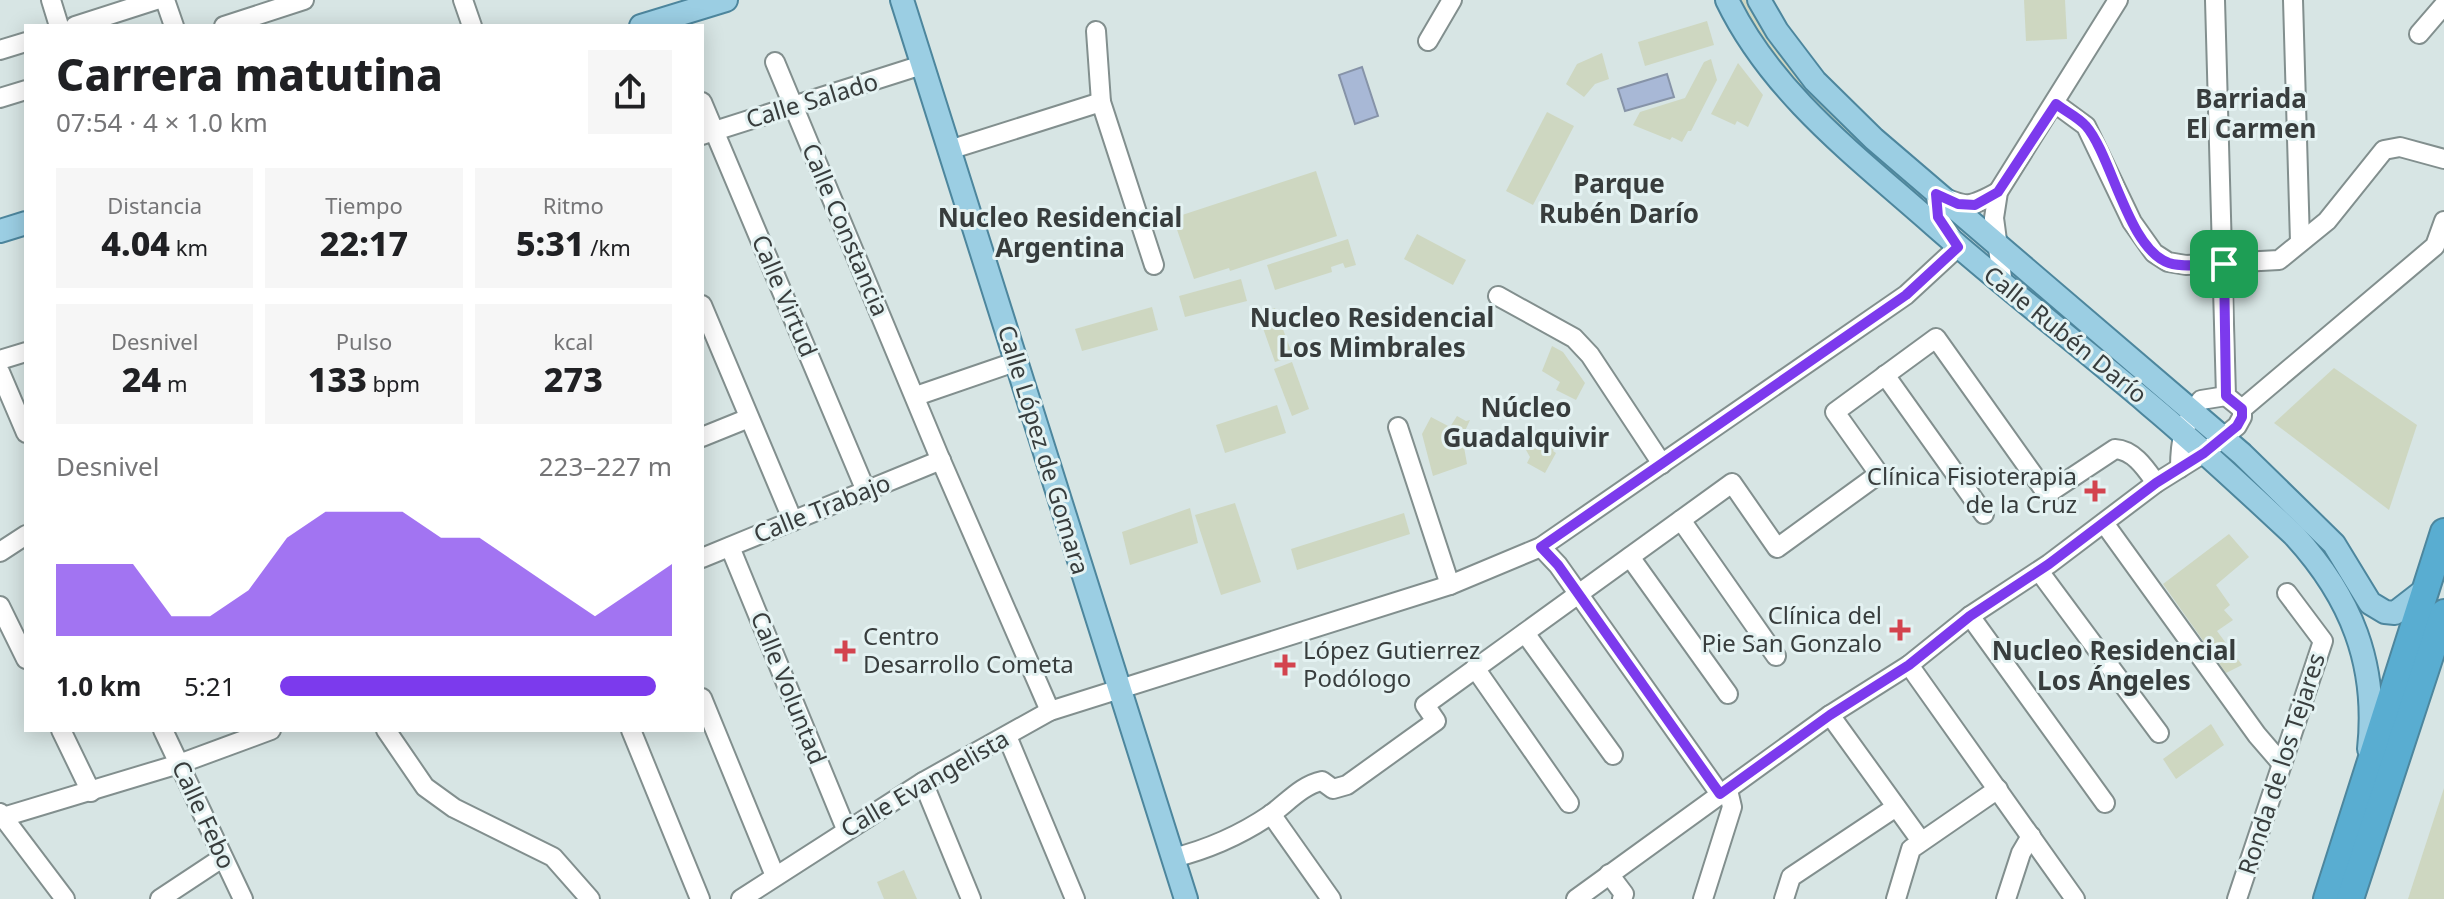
<!DOCTYPE html>
<html lang="es">
<head>
<meta charset="utf-8">
<style>
  :root { --surface:#fff; --page:#f6f6f6; --text:#202124; --muted:#757577; --accent:#7c3aed }
  body { margin:0; font-family:"Noto Sans",sans-serif; background:var(--page); color:var(--text); height:100vh; display:flex; flex-direction:column; font-size:30px; white-space:nowrap }
  * { box-sizing:border-box; margin:0 }
  p { font-size:26px; color:var(--muted) }
  .icon { flex:none; width:44px; height:44px; fill:none; stroke:currentColor; stroke-width:2; stroke-linecap:round; stroke-linejoin:round }
  .map { position:relative; flex:1; overflow:hidden }
  .side { position:absolute; left:24px; top:24px; width:680px; height:708px; display:flex; flex-direction:column; background:var(--surface); border-radius:0px; box-shadow:0 4px 20px #0003 }
  .side>* { flex:none }
  .pin { position:absolute; display:grid; place-items:center; width:68px; height:68px; color:#fff; margin:-34px; border-radius:16px; box-shadow:0 4px 12px #0006 }
  .round { display:grid; place-items:center; flex:none; width:84px; height:84px; border-radius:0px; background:var(--page) }
  .summary { display:flex; align-items:center; justify-content:space-between; height:136px; padding:0 32px }
  h1 { font-size:44px; font-weight:800; line-height:60px }
  .figures { display:grid; grid-template-columns:repeat(3,1fr); gap:12px; height:136px; padding:8px 32px }
  .figures div { display:grid; align-content:center; border-radius:0px; background:var(--page); text-align:center }
  .figures b { font-size:34px; font-weight:800 }
  .figures small { font-size:22px; font-weight:400 }
  .figures p { font-size:22px }
  .chart { height:224px; padding:16px 32px }
  .chart p { display:flex; justify-content:space-between }
  .chart svg { width:100%; height:144px; margin-top:8px; fill:var(--accent); opacity:.7 }
  ul { padding:0 32px; list-style:none; font-size:26px }
  li { display:grid; grid-template-columns:128px 96px 1fr; align-items:center; height:60px }
  li i { height:20px; border-radius:10px; background:var(--accent) }
  .map>svg:first-child { display:block }
</style>
</head>
<body>
<div class="map">
<svg width="2444" height="899" viewBox="0 0 2444 899">
  <rect width="100%" height="100%" fill="#d7e5e4"/>
  <g fill="#ced7c1">
    <path d="M1737 0H1746L1763 29 1804 84 1828 110 1923 197 1919 201 1835 128 1770 54Z"/>
    <path d="M2024 0H2065L2067 39 2026 41Z"/>
    <path d="M1707 21 1714 45 1645 66 1638 42Z"/>
    <path d="M1602 53 1609 79 1595 84 1584 97 1566 84 1577 64Z"/>
    <path d="M1711 59 1717 80 1691 131H1688L1682 142 1672 137 1670 140 1633 125 1640 112 1685 98 1704 62Z"/>
    <path d="M1738 63 1763 95 1748 127 1737 121 1735 125 1711 114Z"/>
    <path d="M1547 112 1574 126 1533 205 1506 191Z"/>
    <path d="M1316 171 1337 236 1230 271 1229 268 1194 279 1173 218Z"/>
    <path d="M1417 234 1466 260 1453 285 1404 259Z"/>
    <path d="M1348 239 1356 265 1345 268 1343 263 1331 267 1332 272 1275 290 1267 265Z"/>
    <path d="M1241 279 1247 301 1185 317 1179 296Z"/>
    <path d="M1152 307 1158 330 1082 351 1075 329Z"/>
    <path d="M1275 308 1293 356 1275 362 1258 314Z"/>
    <path d="M1552 346 1563 352 1585 383 1576 400 1556 390 1560 382 1542 371Z"/>
    <path d="M1292 362 1309 409 1292 416 1274 369Z"/>
    <path d="M2334 368 2417 425 2389 510 2274 423Z"/>
    <path d="M1277 405 1286 433 1225 453 1216 425Z"/>
    <path d="M1457 416 1466 421 1470 420 1459 444 1464 447 1467 464 1433 476 1422 434 1431 417 1450 427Z"/>
    <path d="M1535 434 1557 445 1553 451 1556 453 1545 473 1527 463 1530 457 1526 450Z"/>
    <path d="M1235 503 1261 582 1221 595 1195 515Z"/>
    <path d="M1190 508 1198 543 1130 565 1122 532Z"/>
    <path d="M1404 513 1410 534 1297 570 1291 549Z"/>
    <path d="M2229 534 2249 557 2216 585 2230 605 2224 610 2233 620 2217 631 2242 665 2226 673 2163 584Z"/>
    <path d="M2211 724 2224 745 2176 779 2163 759Z"/>
    <path d="M2444 788V899H2408Z"/>
    <path d="M904 870 917 899H884L877 882Z"/>
  </g>
  <g fill="#a8b8d6" stroke="#8693a8" stroke-width="2">
    <path d="M1362 67 1378 116 1355 124 1339 75Z"/>
    <path d="M1667 74 1674 97 1625 111 1618 89Z"/>
  </g>
  <g fill="none" stroke-linecap="round" stroke-linejoin="round">
    <defs>
      <g id="minor">
        <path d="M51 0 59 26"/>
        <path d="M165 0 174 26"/>
        <path d="M463 0 472 26"/>
        <path d="M2215 0 2226 396 2242 409"/>
        <path d="M2293 0 2300 242"/>
        <path d="M75 26 156 0"/>
        <path d="M224 26 304 0"/>
        <path d="M1096 31 1101 102 1154 265"/>
        <path d="M2419 34 2444 5"/>
        <path d="M1428 41 1452 0"/>
        <path d="M0 50 26 42"/>
        <path d="M775 62 939 456 1050 711"/>
        <path d="M0 98 26 90"/>
        <path d="M702 102 866 491"/>
        <path d="M2056 104 2086 126 2132 222 2154 253 2168 262 2186 265 2279 260 2327 221 2384 150 2400 147 2444 159"/>
        <path d="M702 135 922 65"/>
        <path d="M949 150 1101 102"/>
        <path d="M2003 285 1994 218 1998 192 2118 0"/>
        <path d="M1498 296 1574 338 1590 355 1662 464"/>
        <path d="M702 305 793 521"/>
        <path d="M0 360 26 352"/>
        <path d="M0 372 26 433"/>
        <path d="M1885 375 1984 514"/>
        <path d="M916 396 1015 362"/>
        <path d="M1398 427 1450 585"/>
        <path d="M702 437 749 418"/>
        <path d="M2180 468C2180 442 2184 420 2201 400L2226 396"/>
        <path d="M1681 520 1776 656"/>
        <path d="M2104 523 2257 735 2282 764"/>
        <path d="M730 547 846 829"/>
        <path d="M1541 547 1558 565 1720 794"/>
        <path d="M0 552 26 535"/>
        <path d="M1630 557 1728 694"/>
        <path d="M702 558 941 460"/>
        <path d="M2039 571 2159 733"/>
        <path d="M0 606 26 659"/>
        <path d="M1970 616 2105 803"/>
        <path d="M1525 633 1613 755"/>
        <path d="M1909 665 2075 899"/>
        <path d="M1475 668 1569 803"/>
        <path d="M702 698 775 876"/>
        <path d="M1830 715 1921 841"/>
        <path d="M61 730 91 792"/>
        <path d="M163 730 243 899"/>
        <path d="M386 730 425 787 454 808 553 857 590 899"/>
        <path d="M631 730 700 899"/>
        <path d="M1007 736 1075 899"/>
        <path d="M923 782 971 899"/>
        <path d="M0 813 65 899"/>
        <path d="M1271 814 1331 899"/>
        <path d="M0 818 179 764 271 730"/>
        <path d="M1173 858C1209 849 1239 836 1270 815 1287 803 1302 785 1322 781L1333 789 1347 785 1436 721 1425 705 1732 483 1777 548 1879 474 1835 412 1936 338 2047 494 2115 449C2134 450 2146 469 2156 483"/>
        <path d="M1609 874 1624 894 1622 899"/>
        <path d="M160 899 222 858"/>
        <path d="M741 899 923 782 1050 711 1450 585 1541 547 1906 295 1958 247 1938 217 1936 194C1967 208 1969 208 1998 192"/>
        <path d="M1576 899 1830 715 1909 665 1970 616 2049 564 2156 483 2204 453 2237 426 2242 417V409L2435 246 2444 221"/>
        <path d="M1703 899 1732 807 1728 790"/>
        <path d="M1784 899 1791 877 1896 807"/>
        <path d="M1896 899 1911 849 1998 789"/>
        <path d="M2006 899 2021 853 2031 836"/>
        <path d="M2237 899 2323 641 2287 593"/>
      </g>
      <g id="major">
        <path d="M902 0 1186 899"/>
        <path d="M1727 0C1771 91 1852 153 1926 218 1999 283 2076 342 2150 405 2199 446 2247 491 2294 535 2351 597 2378 664 2369 749"/>
        <path d="M1759 0 1777 31 1815 81 1874 139 2242 454 2334 544 2370 603 2385 612 2395 613 2426 589"/>
        <path d="M641 26 726 0"/>
        <path d="M0 231 26 223"/>
      </g>
      <g id="highway">
        <path d="M2327 899 2444 532"/>
        <path d="M2350 899 2444 613"/>
      </g>
    </defs>
    <use href="#minor" stroke="#828f8e" stroke-width="22"/>
    <use href="#major" stroke="#4d869d" stroke-width="26"/>
    <use href="#highway" stroke="#4d869d" stroke-width="30"/>
    <use href="#minor" stroke="#fff" stroke-width="18"/>
    <use href="#major" stroke="#9bcee3" stroke-width="22"/>
    <use href="#highway" stroke="#59add1" stroke-width="26"/>
  </g>
  <g fill="none" stroke-linecap="round" stroke-linejoin="round">
    <defs>
      <path id="route" d="M2056 104C2065 111 2078 117 2086 126 2112 156 2128 249 2169 263 2185 268 2207 264 2224 264L2226 396 2242 409V417L2237 426 2204 453 2156 483 2049 564 1970 616 1909 665 1830 715 1720 794 1558 565 1541 547 1906 295 1958 247 1938 217 1936 194 1958 204 1975 205 1998 192Z"/>
    </defs>
    <use href="#route" stroke="#fff" stroke-width="16"/>
    <use href="#route" stroke="#7c3aed" stroke-width="10"/>
  </g>
  <g fill="#d3434e" stroke="#e4f2f2" stroke-width="3">
    <path d="M2091 479h8v8h8v8h-8v8h-8v-8h-8v-8h8z"/>
    <path d="M1896 618h8v8h8v8h-8v8h-8v-8h-8v-8h8z"/>
    <path d="M841 639h8v8h8v8h-8v8h-8v-8h-8v-8h8z"/>
    <path d="M1281 653h8v8h8v8h-8v8h-8v-8h-8v-8h8z"/>
  </g>
  <g text-anchor="middle" stroke-width="6" stroke-linejoin="round" paint-order="stroke">
    <g font-size="24" fill="#383d3d" stroke="#e4f2f2">
      <text transform="translate(812 101) rotate(-17)" y="8">Calle Salado</text>
      <text transform="translate(845 230) rotate(67)" y="8">Calle Constancia</text>
      <text transform="translate(784 296) rotate(67)" y="8">Calle Virtud</text>
      <text transform="translate(2065 335) rotate(39)" y="8">Calle Rubén Darío</text>
      <text transform="translate(1043 450) rotate(73)" y="8">Calle López de Gomara</text>
      <text transform="translate(822 509) rotate(-22)" y="8">Calle Trabajo</text>
      <text transform="translate(788 688) rotate(68)" y="8">Calle Voluntad</text>
      <text transform="translate(2282 764) rotate(-72)" y="8">Ronda de los Tejares</text>
      <text transform="translate(925 784) rotate(-30)" y="8">Calle Evangelista</text>
      <text transform="translate(203 815) rotate(65)" y="8">Calle Febo</text>
    </g>
    <g font-size="24" fill="#383d3d" stroke="#e4f2f2" text-anchor="end">
      <text x="2077" y="485">Clínica Fisioterapia<tspan x="2077" dy="28">de la Cruz</tspan></text>
      <text x="1882" y="624">Clínica del<tspan x="1882" dy="28">Pie San Gonzalo</tspan></text>
      <text x="863" y="645" text-anchor="start">Centro<tspan x="863" dy="28">Desarrollo Cometa</tspan></text>
      <text x="1303" y="659" text-anchor="start">López Gutierrez<tspan x="1303" dy="28">Podólogo</tspan></text>
    </g>
    <g font-size="26" font-weight="bold" fill="#383d3d" stroke="#e4f2f2">
      <text x="2251" y="108">Barriada<tspan x="2251" dy="30">El Carmen</tspan></text>
      <text x="1619" y="193">Parque<tspan x="1619" dy="30">Rubén Darío</tspan></text>
      <text x="1060" y="227">Nucleo Residencial<tspan x="1060" dy="30">Argentina</tspan></text>
      <text x="1372" y="327">Nucleo Residencial<tspan x="1372" dy="30">Los Mimbrales</tspan></text>
      <text x="1526" y="417">Núcleo<tspan x="1526" dy="30">Guadalquivir</tspan></text>
      <text x="2114" y="660">Nucleo Residencial<tspan x="2114" dy="30">Los Ángeles</tspan></text>
    </g>
  </g>
</svg>
<div class="pin" style="left:2224px;top:264px;background:#1e9e55"><svg class="icon" aria-label="arrive" viewBox="0 0 24 24"><path d="M6 21V4h12l-3 4 3 4H6"/></svg></div>
<section class="side">
<div class="summary"><div><h1>Carrera matutina</h1><p>07:54 · 4 × 1.0 km</p></div><a class="round"><svg class="icon" aria-label="share" viewBox="0 0 24 24"><path d="M12 15V3M7 8l5-5 5 5M5 13v7h14v-7"/></svg></a></div>
<div class="figures">
<div><p>Distancia</p><b>4.04<small> km</small></b></div>
<div><p>Tiempo</p><b>22:17</b></div>
<div><p>Ritmo</p><b>5:31<small> /km</small></b></div>
</div>
<div class="figures">
<div><p>Desnivel</p><b>24<small> m</small></b></div>
<div><p>Pulso</p><b>133<small> bpm</small></b></div>
<div><p>kcal</p><b>273</b></div>
</div>
<div class="chart"><p><span>Desnivel</span>223–227 m</p>
<svg viewBox="0 0 160 44" preserveAspectRatio="none"><path d="M0 44V22L10 22L20 22L30 38L40 38L50 30L60 14L70 6L80 6L90 6L100 14L110 14L120 22L130 30L140 38L150 30L160 22V44z"/></svg>
</div>
<ul>
<li><b>1.0 km</b>5:21<i style="width:96%"></i></li>
</ul>
</section>
</div>
</body>
</html>
